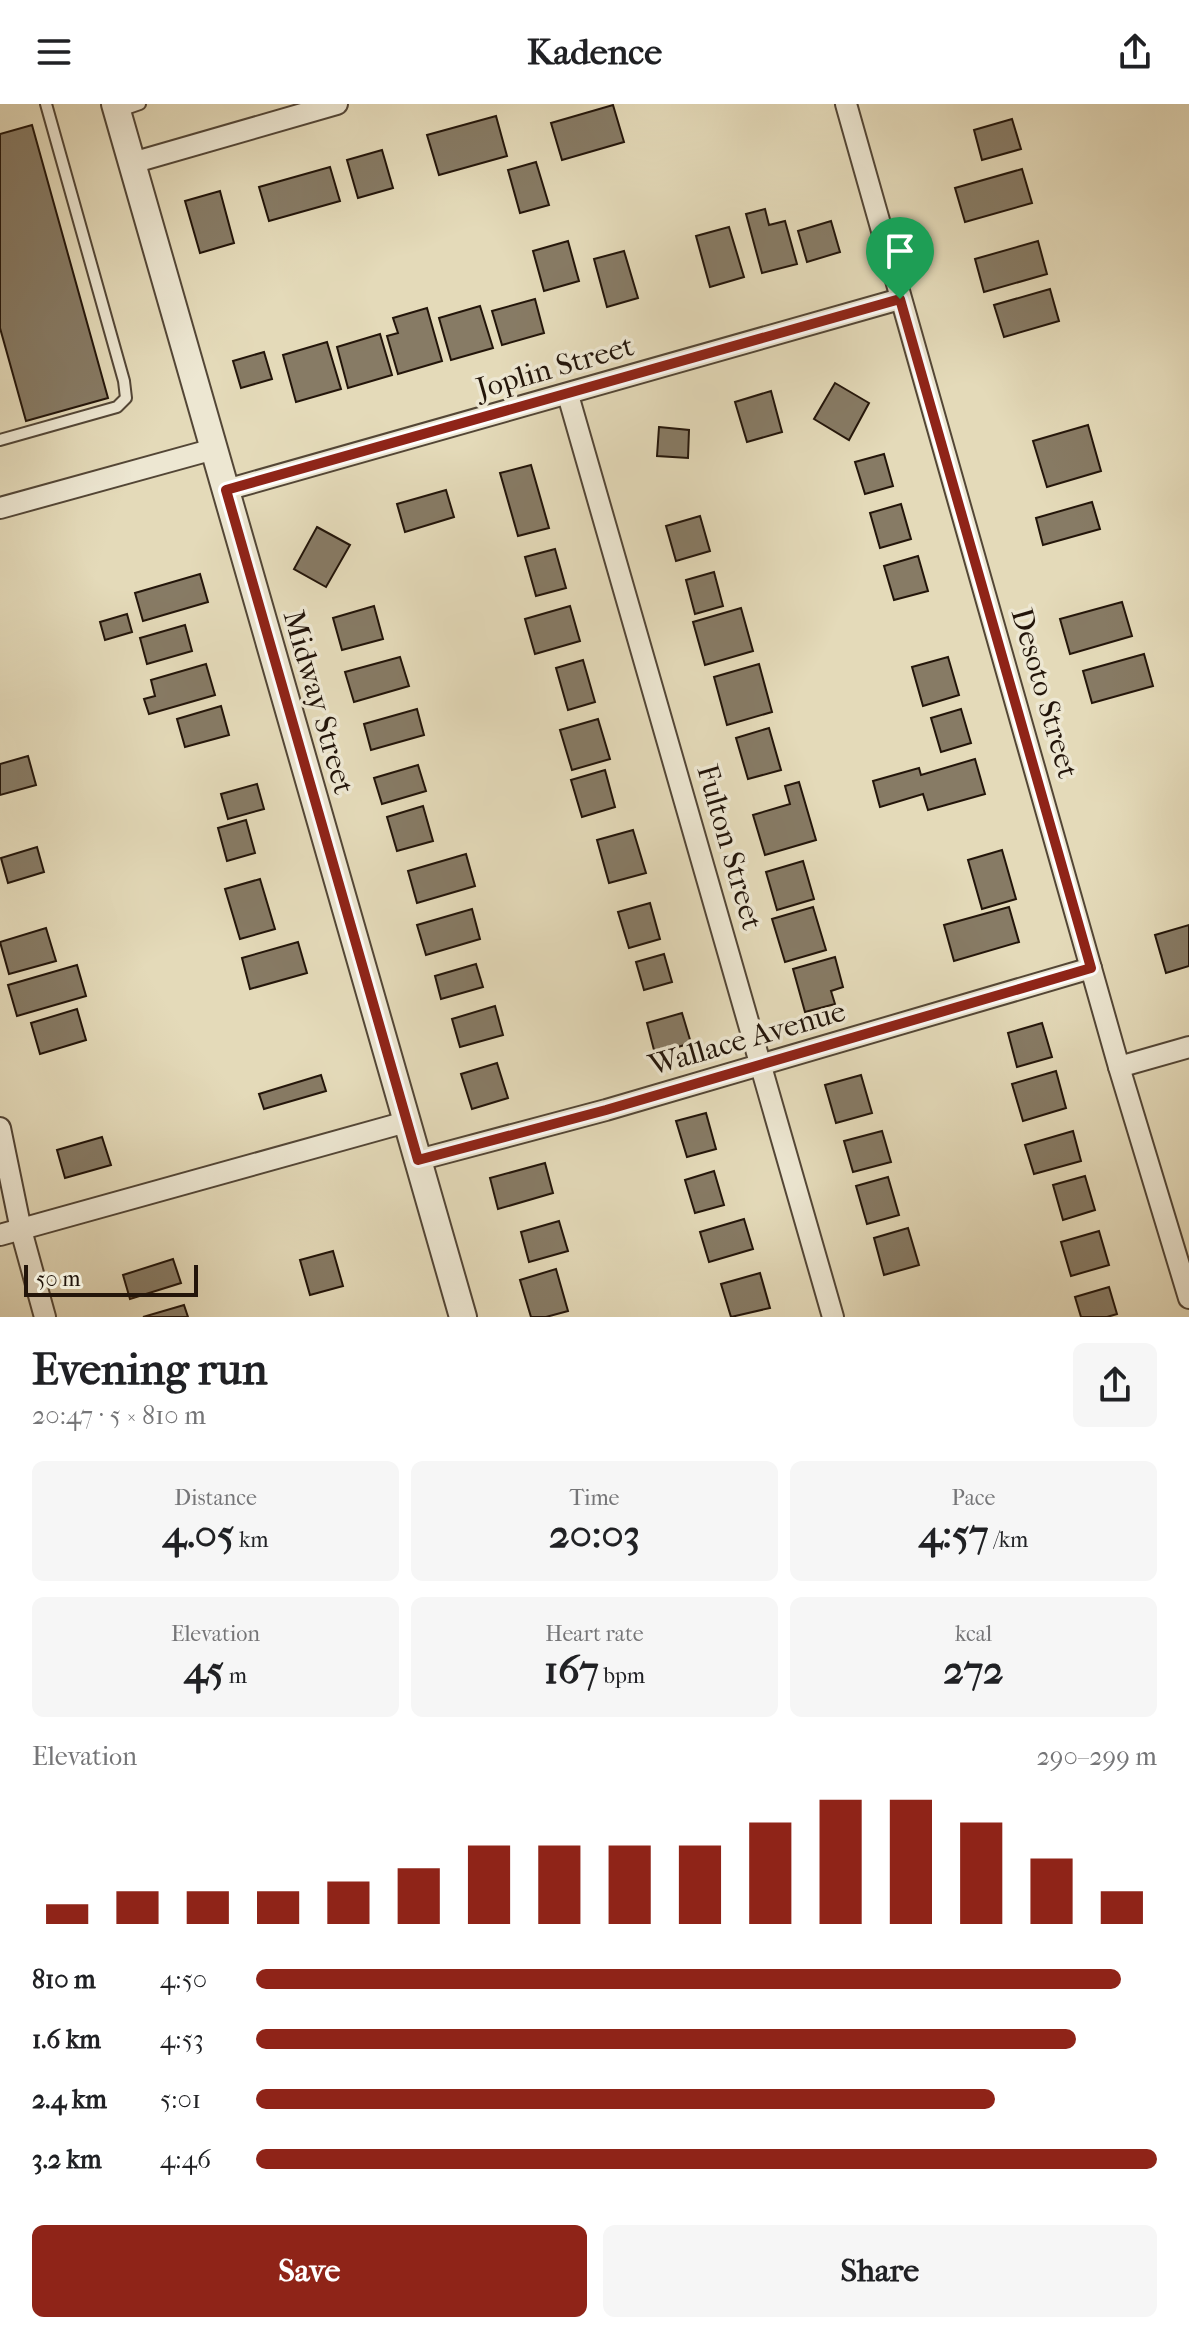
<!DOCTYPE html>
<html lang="en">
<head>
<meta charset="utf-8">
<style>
  :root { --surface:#fff; --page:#f6f6f6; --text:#202124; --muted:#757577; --accent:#8f2418 }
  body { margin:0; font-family:"IM FELL French Canon",serif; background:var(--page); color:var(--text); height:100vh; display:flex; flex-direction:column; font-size:30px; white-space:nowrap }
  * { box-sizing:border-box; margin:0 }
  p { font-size:26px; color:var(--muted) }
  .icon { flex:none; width:44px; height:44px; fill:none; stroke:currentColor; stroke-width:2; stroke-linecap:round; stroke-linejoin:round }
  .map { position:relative; height:1213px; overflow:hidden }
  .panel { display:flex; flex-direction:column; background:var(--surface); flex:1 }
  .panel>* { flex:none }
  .scale { position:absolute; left:24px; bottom:20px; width:174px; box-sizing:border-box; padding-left:8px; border:4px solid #23150a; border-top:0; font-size:22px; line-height:28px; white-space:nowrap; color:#23150a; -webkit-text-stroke:6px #ede7d2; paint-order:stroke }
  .pin { position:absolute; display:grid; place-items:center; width:68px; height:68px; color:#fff; margin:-82px -34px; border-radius:50% 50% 50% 0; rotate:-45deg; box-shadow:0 0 8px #0007 }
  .pin .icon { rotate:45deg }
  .round { display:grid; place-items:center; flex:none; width:84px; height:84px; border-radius:12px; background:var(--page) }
  .summary { display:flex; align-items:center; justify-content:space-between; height:136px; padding:0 32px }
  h1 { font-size:44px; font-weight:700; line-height:60px }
  .metrics { display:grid; grid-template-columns:repeat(3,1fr); gap:12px; height:136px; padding:8px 32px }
  .metrics div { display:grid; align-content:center; border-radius:12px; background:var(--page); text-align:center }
  .metrics b { font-size:40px; font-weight:700 }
  .metrics small { font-size:22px; font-weight:400 }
  .metrics p { font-size:22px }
  .chart { height:224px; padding:16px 32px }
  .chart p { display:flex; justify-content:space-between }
  .chart svg { width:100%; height:144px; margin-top:8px; stroke:var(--accent); stroke-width:6 }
  .cta { display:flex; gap:16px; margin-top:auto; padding:16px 32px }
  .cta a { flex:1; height:92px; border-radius:12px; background:var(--accent); color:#fff; font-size:32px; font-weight:700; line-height:92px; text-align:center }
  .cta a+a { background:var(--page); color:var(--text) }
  ul { padding:0 32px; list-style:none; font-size:26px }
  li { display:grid; grid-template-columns:128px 96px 1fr; align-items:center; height:60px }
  li i { height:20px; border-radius:10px; background:var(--accent) }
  header { display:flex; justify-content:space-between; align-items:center; height:104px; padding:0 32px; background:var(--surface); font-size:36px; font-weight:700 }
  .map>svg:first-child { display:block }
</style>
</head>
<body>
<header><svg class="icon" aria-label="menu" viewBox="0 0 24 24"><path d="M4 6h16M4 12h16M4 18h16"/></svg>Kadence<svg class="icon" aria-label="share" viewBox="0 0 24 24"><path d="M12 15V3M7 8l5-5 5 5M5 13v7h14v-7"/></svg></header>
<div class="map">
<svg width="1189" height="1213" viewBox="0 0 1189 1213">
  <rect width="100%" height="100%" fill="#e4dab9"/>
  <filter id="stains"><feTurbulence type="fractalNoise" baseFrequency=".0025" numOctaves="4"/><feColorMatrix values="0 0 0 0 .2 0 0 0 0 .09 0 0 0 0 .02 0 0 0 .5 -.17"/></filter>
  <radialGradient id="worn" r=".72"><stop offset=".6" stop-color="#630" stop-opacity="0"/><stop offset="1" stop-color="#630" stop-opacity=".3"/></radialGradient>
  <g fill="#877b65" stroke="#23150a" stroke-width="2">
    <path d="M613 1 624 38 562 56 551 19Z"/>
    <path d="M496 12 507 52 439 71 427 31Z"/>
    <path d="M1012 15 1021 45 982 56 974 26Z"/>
    <path d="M32 21 108 294 26 317 0 224V30Z"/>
    <path d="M382 46 393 84 358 94 347 56Z"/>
    <path d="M536 58 549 101 520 109 508 66Z"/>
    <path d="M330 63 340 97 269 117 259 83Z"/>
    <path d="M1022 65 1032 99 965 118 955 84Z"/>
    <path d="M220 87 234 139 200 149 185 97Z"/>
    <path d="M765 105 769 121 785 117 797 160 762 169 746 110Z"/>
    <path d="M831 117 840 148 807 158 798 127Z"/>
    <path d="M729 123 744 173 710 183 696 132Z"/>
    <path d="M568 137 579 177 544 187 533 147Z"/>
    <path d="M1038 137 1047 170 984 188 975 155Z"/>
    <path d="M624 147 638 194 607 203 594 155Z"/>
    <path d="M1050 185 1059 217 1004 233 994 201Z"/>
    <path d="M535 195 544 229 502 241 492 207Z"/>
    <path d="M480 202 493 244 451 256 439 214Z"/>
    <path d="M427 204 442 257 398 270 387 232 398 229 393 214Z"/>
    <path d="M380 230 392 271 348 284 337 243Z"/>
    <path d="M327 238 341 285 296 298 283 251Z"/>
    <path d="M264 248 272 275 241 284 233 257Z"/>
    <path d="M835 279 869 299 849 336 814 315Z"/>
    <path d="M771 287 782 328 747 338 735 298Z"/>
    <path d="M1088 321 1101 367 1047 383 1033 337Z"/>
    <path d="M659 323 689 326 688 354 657 352Z"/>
    <path d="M884 350 893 382 865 390 855 358Z"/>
    <path d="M531 361 549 424 518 432 500 369Z"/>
    <path d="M446 386 454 413 405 428 397 400Z"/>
    <path d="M1092 398 1100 425 1043 441 1036 414Z"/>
    <path d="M901 400 911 435 880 444 870 409Z"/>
    <path d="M700 412 710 447 676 457 666 422Z"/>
    <path d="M317 423 350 441 326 483 294 465Z"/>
    <path d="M555 445 566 484 536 492 525 453Z"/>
    <path d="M918 452 928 487 894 496 884 462Z"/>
    <path d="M714 468 723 502 695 510 686 476Z"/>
    <path d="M200 470 208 498 143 517 135 489Z"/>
    <path d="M1122 498 1132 532 1070 550 1060 515Z"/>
    <path d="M374 502 383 535 342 546 333 514Z"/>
    <path d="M570 502 580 537 535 550 525 515Z"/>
    <path d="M741 504 753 547 705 561 693 518Z"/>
    <path d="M127 510 132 528 105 536 100 518Z"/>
    <path d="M185 521 192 547 147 560 140 534Z"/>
    <path d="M1144 550 1153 582 1092 599 1083 567Z"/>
    <path d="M400 553 409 582 354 598 345 568Z"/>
    <path d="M948 553 959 591 923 602 912 563Z"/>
    <path d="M583 556 595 598 568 606 556 564Z"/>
    <path d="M206 560 215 591 149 610 144 595 155 592 151 576Z"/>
    <path d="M759 560 772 608 727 621 714 573Z"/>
    <path d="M221 602 229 631 185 643 177 615Z"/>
    <path d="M417 605 424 631 371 646 364 620Z"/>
    <path d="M961 605 971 639 941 648 931 614Z"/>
    <path d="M598 615 610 655 572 666 560 626Z"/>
    <path d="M769 624 781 666 748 675 736 634Z"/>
    <path d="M28 652 36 681 0 691V660Z"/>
    <path d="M975 655 985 690 928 706 923 690 880 703 873 677 919 664 921 671Z"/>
    <path d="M418 661 426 687 382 700 374 674Z"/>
    <path d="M605 666 615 703 582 713 571 676Z"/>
    <path d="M799 678 816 736 765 751 753 711 790 700 785 682Z"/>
    <path d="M257 680 264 705 228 715 221 690Z"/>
    <path d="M423 702 433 737 397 747 387 713Z"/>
    <path d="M246 716 255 749 227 757 218 724Z"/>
    <path d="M633 726 646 769 609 779 597 736Z"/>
    <path d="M37 743 44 768 8 779 1 754Z"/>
    <path d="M1002 746 1016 795 982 805 968 756Z"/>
    <path d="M466 750 475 782 417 799 408 767Z"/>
    <path d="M803 757 814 795 777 806 766 768Z"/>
    <path d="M260 775 275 825 240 835 225 785Z"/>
    <path d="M650 799 660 835 629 844 618 808Z"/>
    <path d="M813 803 826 846 785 858 772 815Z"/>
    <path d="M1009 803 1019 838 954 857 944 821Z"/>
    <path d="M472 805 480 835 426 851 417 821Z"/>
    <path d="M1189 821V862L1166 869 1155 831Z"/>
    <path d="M46 824 56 857 9 870 0 838Z"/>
    <path d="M298 838 307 869 250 885 242 854Z"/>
    <path d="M664 850 672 878 644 886 636 858Z"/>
    <path d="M835 853 843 883 831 887 835 900 805 908 793 865Z"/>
    <path d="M476 860 483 883 441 895 435 872Z"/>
    <path d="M77 861 86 892 17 912 8 881Z"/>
    <path d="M495 902 503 931 460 943 452 915Z"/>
    <path d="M77 905 86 936 40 950 31 919Z"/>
    <path d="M682 909 691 939 655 950 647 919Z"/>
    <path d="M1042 919 1052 953 1017 963 1008 929Z"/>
    <path d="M497 959 508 994 472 1005 461 970Z"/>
    <path d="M1056 967 1066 1004 1023 1017 1012 980Z"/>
    <path d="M321 971 326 987 264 1005 259 990Z"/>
    <path d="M861 971 872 1009 836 1019 825 981Z"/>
    <path d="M706 1009 716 1045 687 1053 676 1017Z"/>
    <path d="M882 1027 891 1058 853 1068 844 1037Z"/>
    <path d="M1073 1027 1081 1057 1034 1070 1025 1041Z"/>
    <path d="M102 1033 111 1061 65 1074 57 1046Z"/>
    <path d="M545 1059 553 1089 498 1105 490 1074Z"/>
    <path d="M714 1067 724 1101 695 1109 685 1076Z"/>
    <path d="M1085 1072 1095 1106 1063 1116 1053 1081Z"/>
    <path d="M888 1073 899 1111 867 1120 856 1082Z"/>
    <path d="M744 1115 753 1145 709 1158 700 1128Z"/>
    <path d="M559 1117 568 1147 529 1158 521 1128Z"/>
    <path d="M908 1124 919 1161 884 1171 874 1134Z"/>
    <path d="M1099 1127 1109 1161 1071 1172 1061 1138Z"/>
    <path d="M333 1147 343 1182 310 1191 300 1156Z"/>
    <path d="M173 1155 181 1179 130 1195 123 1171Z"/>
    <path d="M556 1165 568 1207 546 1213H531L520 1176Z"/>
    <path d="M760 1169 770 1204 731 1213 721 1180Z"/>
    <path d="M1109 1183 1117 1210 1107 1213H1081L1075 1193Z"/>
    <path d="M184 1201 188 1213H143Z"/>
  </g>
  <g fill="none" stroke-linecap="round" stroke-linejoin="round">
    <defs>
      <g id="service">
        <path d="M120 7 140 0"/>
        <path d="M0 336 117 303 126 294 124 277 46 0"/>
      </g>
      <g id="minor">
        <path d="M846 0 1119 963 1189 1194"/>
        <path d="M132 59 337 0"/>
        <path d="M568 291 833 1213"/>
        <path d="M226 386 900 195"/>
        <path d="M0 404 214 345"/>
        <path d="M1119 963 1189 943"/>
        <path d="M0 1024 21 1126 45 1213"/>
        <path d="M418 1056 606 1006 1091 864"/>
        <path d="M0 1131 406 1018"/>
      </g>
      <path id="tertiary" d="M115 0 463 1213"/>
    </defs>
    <use href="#service" stroke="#534636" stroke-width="14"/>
    <use href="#minor" stroke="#534636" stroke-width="24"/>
    <use href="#tertiary" stroke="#534636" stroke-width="30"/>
    <use href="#service" stroke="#ede7d2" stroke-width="10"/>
    <use href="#minor" stroke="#ede7d2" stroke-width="20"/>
    <use href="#tertiary" stroke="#ede7d2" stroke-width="26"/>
  </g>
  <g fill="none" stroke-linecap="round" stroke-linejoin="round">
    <defs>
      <path id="route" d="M900 195 1091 864 606 1006 418 1056 226 386Z"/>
    </defs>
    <use href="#route" stroke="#fff" stroke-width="16"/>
    <use href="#route" stroke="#8f2418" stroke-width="10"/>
  </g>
  <g text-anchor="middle" stroke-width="7" stroke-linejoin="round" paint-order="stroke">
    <g font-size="30" fill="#23150a" stroke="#ede7d2">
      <text transform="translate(555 263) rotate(-16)" y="10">Joplin Street</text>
      <text transform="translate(1045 589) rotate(74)" y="10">Desoto Street</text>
      <text transform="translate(319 598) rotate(74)" y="10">Midway Street</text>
      <text transform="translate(730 743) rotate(74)" y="10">Fulton Street</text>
      <text transform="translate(747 934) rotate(-16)" y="10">Wallace Avenue</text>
    </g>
  </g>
  <rect width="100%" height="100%" filter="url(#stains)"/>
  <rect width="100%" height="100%" fill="url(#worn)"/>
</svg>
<div class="scale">50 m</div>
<div class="pin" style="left:900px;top:195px;background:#1e9e55"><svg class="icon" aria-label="arrive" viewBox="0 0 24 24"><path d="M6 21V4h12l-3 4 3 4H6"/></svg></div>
</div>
<section class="panel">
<div class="summary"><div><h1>Evening run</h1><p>20:47 · 5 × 810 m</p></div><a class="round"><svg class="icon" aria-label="share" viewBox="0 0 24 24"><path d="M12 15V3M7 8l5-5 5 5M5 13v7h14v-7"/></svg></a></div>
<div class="metrics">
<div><p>Distance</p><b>4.05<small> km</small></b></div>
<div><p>Time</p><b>20:03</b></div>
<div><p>Pace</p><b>4:57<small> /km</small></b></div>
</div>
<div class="metrics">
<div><p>Elevation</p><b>45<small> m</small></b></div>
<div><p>Heart rate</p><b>167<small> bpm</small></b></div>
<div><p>kcal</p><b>272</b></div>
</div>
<div class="chart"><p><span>Elevation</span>290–299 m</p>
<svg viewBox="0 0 160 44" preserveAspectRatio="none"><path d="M5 44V38M15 44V34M25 44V34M35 44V34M45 44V31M55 44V27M65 44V20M75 44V20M85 44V20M95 44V20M105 44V13M115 44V6M125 44V6M135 44V13M145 44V24M155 44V34"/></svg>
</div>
<ul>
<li><b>810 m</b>4:50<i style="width:96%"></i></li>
<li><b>1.6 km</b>4:53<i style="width:91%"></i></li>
<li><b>2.4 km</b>5:01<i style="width:82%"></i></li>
<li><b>3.2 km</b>4:46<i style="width:100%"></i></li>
</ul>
<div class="cta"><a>Save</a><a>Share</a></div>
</section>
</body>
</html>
